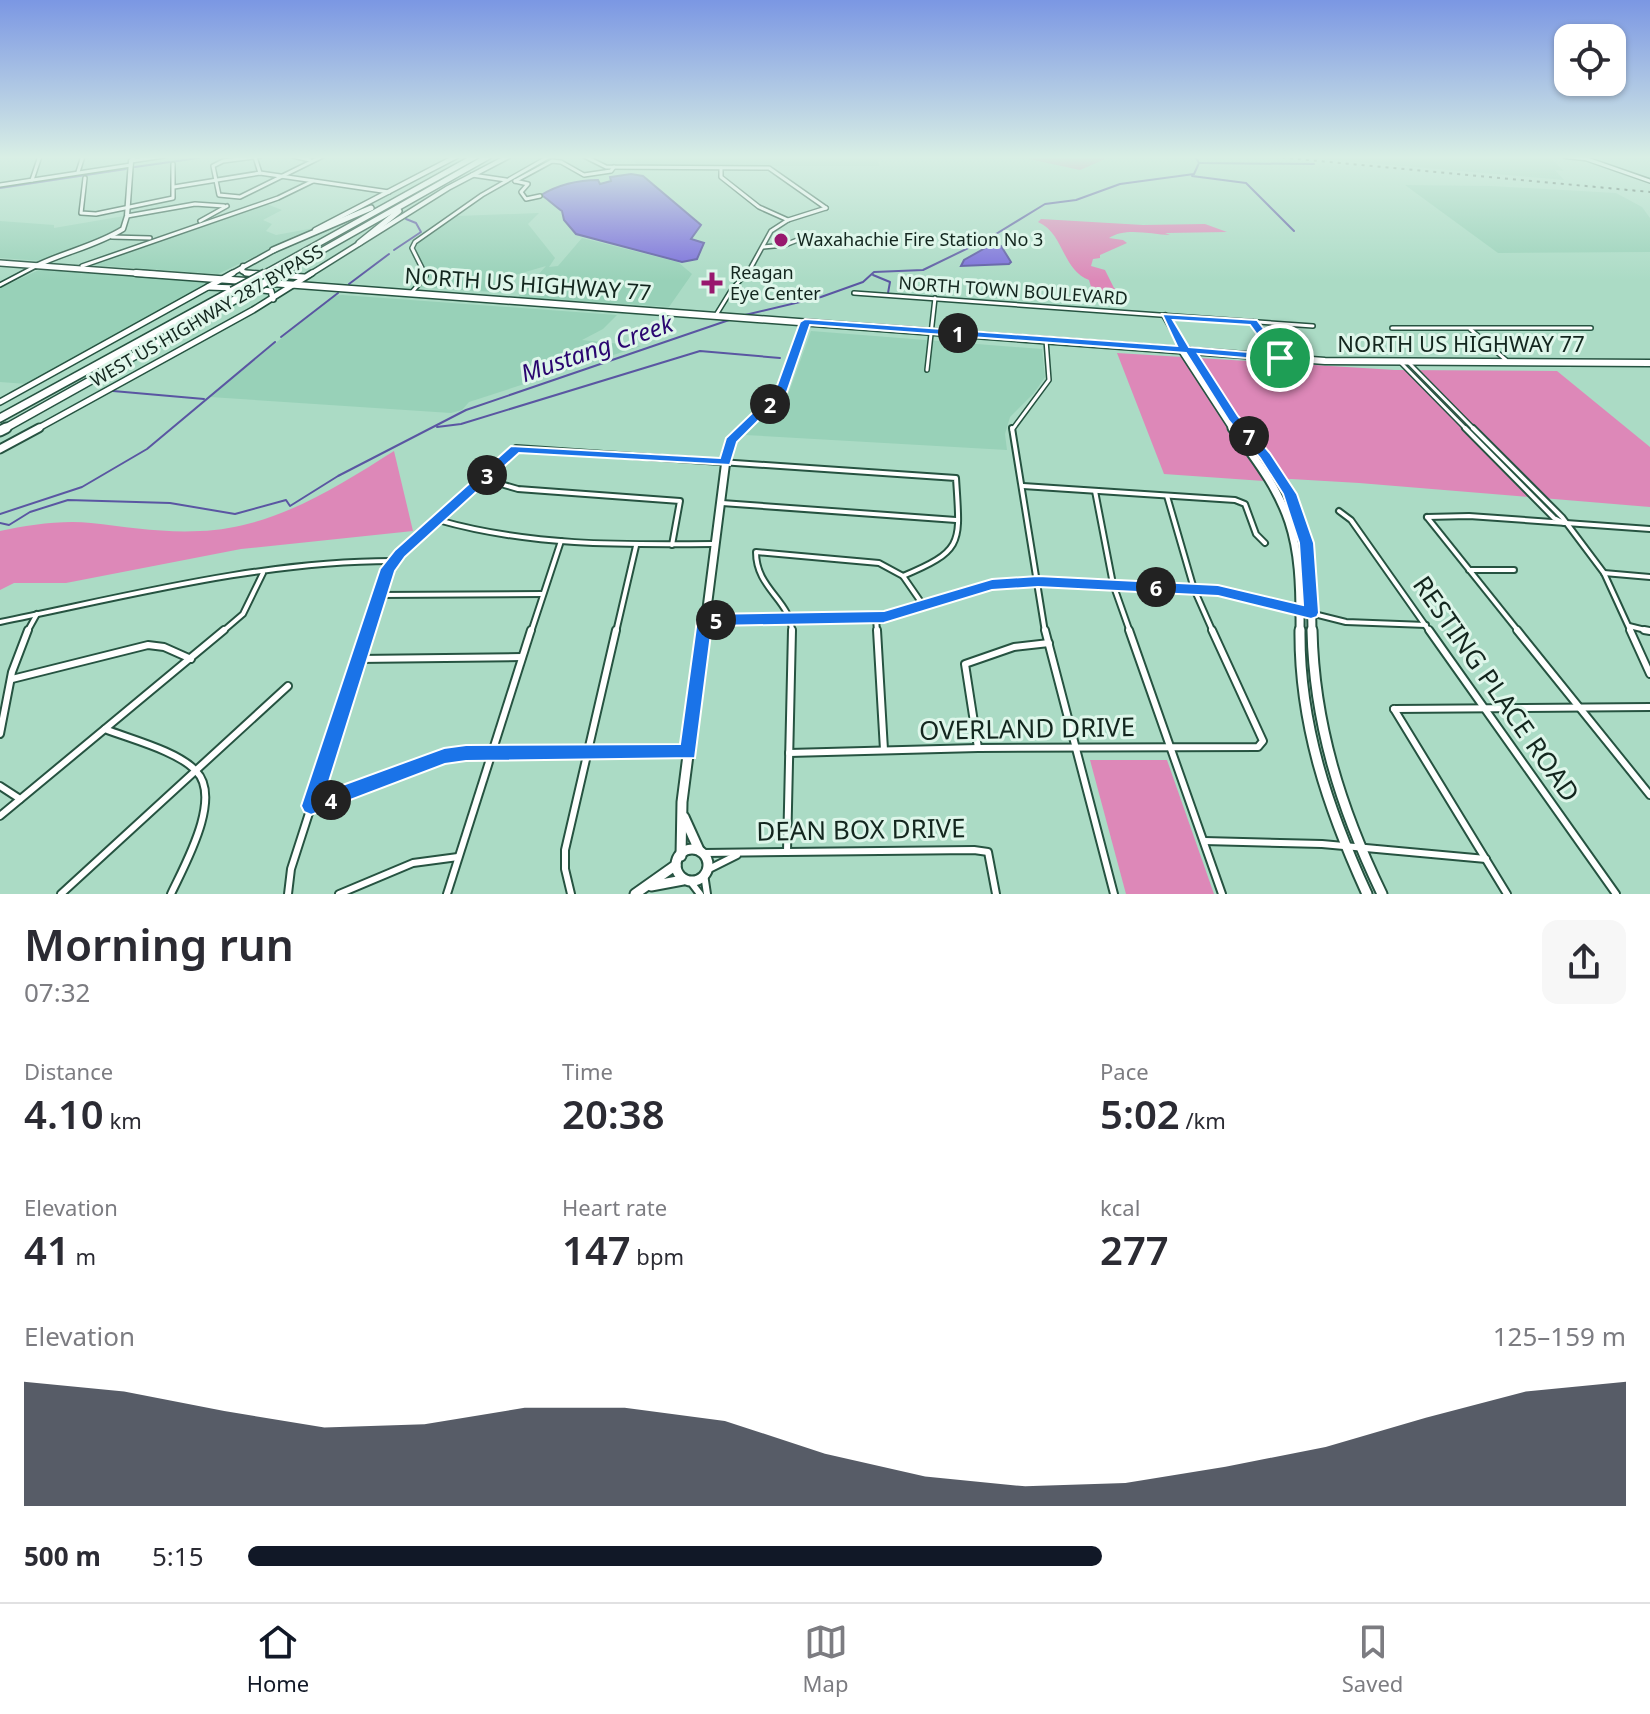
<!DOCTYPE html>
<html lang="en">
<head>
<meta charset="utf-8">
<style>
  :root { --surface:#fff; --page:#f7f7f7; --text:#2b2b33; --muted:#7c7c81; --line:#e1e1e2; --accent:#111827 }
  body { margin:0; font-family:"Noto Sans",sans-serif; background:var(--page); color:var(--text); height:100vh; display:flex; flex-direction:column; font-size:30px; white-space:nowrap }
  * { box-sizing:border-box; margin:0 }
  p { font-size:26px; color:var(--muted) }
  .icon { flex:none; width:44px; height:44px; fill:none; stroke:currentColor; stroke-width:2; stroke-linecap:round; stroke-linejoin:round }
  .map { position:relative; height:894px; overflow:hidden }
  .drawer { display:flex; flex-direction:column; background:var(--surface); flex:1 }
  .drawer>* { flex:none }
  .fabs { position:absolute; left:1554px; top:24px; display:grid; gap:16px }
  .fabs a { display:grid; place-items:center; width:72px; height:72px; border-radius:16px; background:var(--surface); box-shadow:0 2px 6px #0004; font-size:40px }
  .pin { position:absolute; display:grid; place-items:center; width:68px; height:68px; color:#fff; margin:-34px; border:4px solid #fff; border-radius:50%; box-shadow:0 2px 8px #0007 }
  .km { position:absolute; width:40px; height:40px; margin:-20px; border-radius:50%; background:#222; color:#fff; font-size:22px; line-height:40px; text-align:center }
  .round { display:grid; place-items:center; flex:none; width:84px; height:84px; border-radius:16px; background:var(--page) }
  .overview { display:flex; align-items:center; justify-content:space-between; height:136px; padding:0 24px }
  h1 { font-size:44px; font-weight:600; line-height:60px }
  .figures { display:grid; grid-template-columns:repeat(3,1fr); gap:12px; height:136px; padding:8px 24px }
  .figures div { display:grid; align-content:center }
  .figures b { font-size:40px; font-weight:600 }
  .figures small { font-size:22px; font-weight:400 }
  .figures p { font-size:22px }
  .chart { height:224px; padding:16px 24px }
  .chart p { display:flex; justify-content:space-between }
  .chart svg { width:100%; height:144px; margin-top:8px; fill:var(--accent); opacity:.7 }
  ul { padding:0 24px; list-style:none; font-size:26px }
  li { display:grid; grid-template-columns:128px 96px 1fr; align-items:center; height:60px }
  li i { height:20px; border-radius:10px; background:var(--accent) }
  .dock { display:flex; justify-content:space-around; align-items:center; height:112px; border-top:2px solid var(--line); background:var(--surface); font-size:22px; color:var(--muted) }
  .dock a { display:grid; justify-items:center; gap:4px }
  .dock .on { color:var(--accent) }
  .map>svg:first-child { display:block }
</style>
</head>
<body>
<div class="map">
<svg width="1650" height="894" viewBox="0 0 1650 894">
  <rect width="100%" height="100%" fill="#abdbc5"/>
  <g fill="#98d1b8">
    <path d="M628 156H877L879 166H640Z"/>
    <path d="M1289 156H1548L1564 171 1555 170 1564 180Z"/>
    <path d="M1405 185 1491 186 1616 193 1642 207 1650 218V252L1498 253Z"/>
    <path d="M264 203 282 210 263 220 272 224 266 231 276 235 314 228 218 274 90 265Z"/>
    <path d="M539 213 528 224 555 258 549 267 558 266 582 238 678 262 692 274 669 307 518 297 546 266 508 277 515 290 512 293 415 287 424 277 411 252 418 241 449 220 457 216Z"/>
    <path d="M124 216 122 228 102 240 65 250 43 261 0 258V221L54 225V228Z"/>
    <path d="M41 269 207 282 209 283 27 384 0 382V288Z"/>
    <path d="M342 295 617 315 603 329 582 340 641 346 469 402 462 410 451 413 210 397 323 304 334 296Z"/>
    <path d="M811 331 1042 349 1045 377 1034 393 1010 417 1005 434 1007 450 745 435 788 395Z"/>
  </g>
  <g fill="#dd88b8">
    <path d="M1112 156 1080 170 1020 157 1021 156Z"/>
    <path d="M1041 219 1143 225 1205 224 1227 232 1165 233 1170 235C1150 234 1125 227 1109 238L1123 240 1127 243 1100 255V258L1093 259 1091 266 1105 270 1114 288 1124 293 1092 290 1089 280C1062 270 1064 233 1038 222Z"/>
    <path d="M1117 353 1395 370 1557 371 1650 447V507L1359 483 1291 479 1264 481 1164 474Z"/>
    <path d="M394 451 413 531 241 549 66 583H14L0 590V531C28 525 62 520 91 523 127 527 163 533 200 531 273 528 334 489 394 451Z"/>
    <path d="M1090 760H1167L1214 894H1126Z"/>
  </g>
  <g fill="#786bdb" stroke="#5a56a2" stroke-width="2">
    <path d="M631 174 643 176 701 225 691 239 704 243 697 259 682 262 576 234 564 220 562 211C556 207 543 195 541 195 558 185 578 180 598 180L600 184 611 181 610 177Z"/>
    <path d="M994 243 1001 246 1011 262 1009 264 961 266 964 260Z"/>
  </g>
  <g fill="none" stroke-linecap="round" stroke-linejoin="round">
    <g stroke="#5a56a2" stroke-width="2">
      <path d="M1200 163 1314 164"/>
      <path d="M135 167 212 156"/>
      <path d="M1192 176 1246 183 1294 231"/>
      <path d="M0 188 126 169"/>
      <path d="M394 250 421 232 416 223 406 219"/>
      <path d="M873 275 890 282 888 293"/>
      <path d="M349 284 389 254"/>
      <path d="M745 315 821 297 863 282 874 272 923 270 991 237 1045 204 1076 200 1120 184 1194 174 1199 163 1195 156"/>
      <path d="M281 337 338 293"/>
      <path d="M113 391 204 399"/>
      <path d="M437 427 461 424 700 351 780 358"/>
      <path d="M0 514 82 487 147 449 275 342"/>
      <path d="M0 523 9 525 30 512 68 500 170 503 235 514 286 500 290 506 338 476 466 410 732 319"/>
    </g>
    <defs>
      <g id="street-far2">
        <path d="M261 156 223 161 213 166 219 195 240 197 323 156"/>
        <path d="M293 156 310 160"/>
        <path d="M584 156 606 167 769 168 826 208"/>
        <path d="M255 157 260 173"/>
        <path d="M1584 158 1650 181"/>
        <path d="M131 161 164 156"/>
        <path d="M721 168V177L759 207 788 220"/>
        <path d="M78 172 83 156"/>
        <path d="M472 175 506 180"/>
        <path d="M85 178 81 213 96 214 173 198V164"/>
        <path d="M32 180 40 156"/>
        <path d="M515 181 552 161 561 162 584 175 611 171 614 167"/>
        <path d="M515 181 528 184 521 192 526 199 540 196"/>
        <path d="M0 185 131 165"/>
        <path d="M174 187 260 173 389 192"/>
        <path d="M127 216 195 204 224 206"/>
        <path d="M200 221 227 206"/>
        <path d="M112 237 150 238"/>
        <path d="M763 247 785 245 810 235"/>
        <path d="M82 266 278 198 313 181"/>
        <path d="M0 285 36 266"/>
        <path d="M412 292 426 276 412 248 415 242 482 195 550 156"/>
        <path d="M854 293 1313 326"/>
        <path d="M716 315 732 289 749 271 771 231 788 220 826 208"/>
        <path d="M1253 322 1280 358"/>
        <path d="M1392 328H1591"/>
        <path d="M1470 329 1506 360"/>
        <path d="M1408 362 1475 430"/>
        <path d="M1401 363 1467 430"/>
        <path d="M927 370 935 298"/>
        <path d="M1012 430 1049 380 1046 340"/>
      </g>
      <g id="street-far1">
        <path d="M1012 428 1045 632"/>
        <path d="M1465 428 1554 518 1564 523"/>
        <path d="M1473 428 1562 517 1604 573 1631 632"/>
        <path d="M483 479 518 489 680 501 672 545"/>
        <path d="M1023 486 1235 500 1245 504 1256 534 1265 543"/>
        <path d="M1095 491 1113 584 1130 632"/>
        <path d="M1167 496 1194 589 1213 632"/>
        <path d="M722 503 956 520"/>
        <path d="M1339 511 1351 520 1430 632"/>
        <path d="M1427 517 1519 632"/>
        <path d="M1427 517 1469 516 1650 529"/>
        <path d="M438 520C529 546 620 545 713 544"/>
        <path d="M1469 570H1514"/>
        <path d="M1604 573 1650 577"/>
        <path d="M378 595 543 594"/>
        <path d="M876 618 877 632"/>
        <path d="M705 620 884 617 992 584 1038 582 1218 590 1346 622 1426 625"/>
        <path d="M0 622C128 596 260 561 392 561"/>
        <path d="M1629 626 1650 631"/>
        <path d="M27 632 37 614"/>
        <path d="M222 632 243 614 263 573"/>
        <path d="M368 632 388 569 400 554 516 448 956 478C960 543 965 550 903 576"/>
        <path d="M531 632 561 541"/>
        <path d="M616 632 636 546"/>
        <path d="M792 632C791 600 756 589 756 552L879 563 903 576 923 605"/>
      </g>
      <g id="street">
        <path d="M877 630 884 750"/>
        <path d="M1045 630 1114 894"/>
        <path d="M1129 630 1222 894"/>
        <path d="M1429 630 1616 894"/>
        <path d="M1517 630 1650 795"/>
        <path d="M1630 630 1650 674"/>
        <path d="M1644 630 1650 631"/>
        <path d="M358 659 522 657"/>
        <path d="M12 679 148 645 164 647 191 659"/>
        <path d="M1394 709 1650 707"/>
        <path d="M1394 709 1507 894"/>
        <path d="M105 729C130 739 178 751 196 771 223 798 184 866 171 894"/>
        <path d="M0 734 12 672 28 630"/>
        <path d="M978 748 965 664 1014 647 1049 643"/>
        <path d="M789 753 978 748 1258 747 1263 741 1212 630"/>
        <path d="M0 786 20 799"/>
        <path d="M312 806 444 756 466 753 686 752"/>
        <path d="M0 816 224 630"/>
        <path d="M1204 841 1322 844 1486 859"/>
        <path d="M787 851 792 630"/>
        <path d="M704 853 974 850 988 852 996 894"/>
        <path d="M707 870 737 855"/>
        <path d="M704 874 707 894"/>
        <path d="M690 881 700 894"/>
        <path d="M61 894 288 686"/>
        <path d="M288 894 291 869 368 630"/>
        <path d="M339 894 413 863 458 857"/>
        <path d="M447 894 531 630"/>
        <path d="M571 894 565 869V850L616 630"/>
      </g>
      <g id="secondary-far3">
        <path d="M1566 156 1584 158"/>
        <path d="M315 230 457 156"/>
        <path d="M36 266C64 252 96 246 123 229L127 216 131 161 135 156"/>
        <path d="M243 266 242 271 246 273 275 275"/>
        <path d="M229 275 276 249"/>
        <path d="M309 275 448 188 509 156"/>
      </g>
      <g id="secondary-far2">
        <path d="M246 273 304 277"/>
        <path d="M208 287 236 288"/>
        <path d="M255 289 271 291 273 299"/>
        <path d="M1165 316 1185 350"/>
        <path d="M1181 350 1233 430"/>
        <path d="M1189 350 1242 430"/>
        <path d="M0 402 233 273"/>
        <path d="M35 430 253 310 312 273"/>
        <path d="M742 430 781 392 805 322"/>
      </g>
      <g id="secondary-far1">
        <path d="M1232 428C1292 505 1301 533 1300 632"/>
        <path d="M1240 428C1302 505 1311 532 1312 632"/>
        <path d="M0 449 39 428"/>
        <path d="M704 632 727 452 733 438 744 428"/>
      </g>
      <g id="secondary">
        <path d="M1300 630C1299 724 1328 809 1367 894"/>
        <path d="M1312 630C1314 724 1341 809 1382 894"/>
        <path d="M684 817 699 850"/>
        <circle cx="692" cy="865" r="16"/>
        <path d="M681 856 682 802 704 630"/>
        <path d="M651 886 683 880"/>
        <path d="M635 894 676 865"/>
      </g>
      <path id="primary-far1" d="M0 263 163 275"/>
      <path id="primary" d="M136 273 1325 361 1650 363"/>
      <g id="highway-far2">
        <path d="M359 243 399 211"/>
        <path d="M273 250 371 208"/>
        <path d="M269 271 476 156"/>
        <path d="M284 272 489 156"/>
      </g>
      <g id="highway-far1">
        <path d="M0 418 232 291"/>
        <path d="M2 430 247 293"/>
      </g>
      <path id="highway" d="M0 431 6 428"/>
    </defs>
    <use href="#street-far2" stroke="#265341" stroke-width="6"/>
    <use href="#street-far1" stroke="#265341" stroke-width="8"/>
    <use href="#street" stroke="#265341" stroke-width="10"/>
    <use href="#secondary-far3" stroke="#265341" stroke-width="7"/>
    <use href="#secondary-far2" stroke="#265341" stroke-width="8"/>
    <use href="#secondary-far1" stroke="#265341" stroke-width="11"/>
    <use href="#secondary" stroke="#265341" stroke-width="13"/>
    <use href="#primary-far1" stroke="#265341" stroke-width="8"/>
    <use href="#primary" stroke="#265341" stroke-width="9"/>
    <use href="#highway-far2" stroke="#265341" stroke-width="8"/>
    <use href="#highway-far1" stroke="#265341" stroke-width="10"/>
    <use href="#highway" stroke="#265341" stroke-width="13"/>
    <use href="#street-far2" stroke="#fff" stroke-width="3"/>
    <use href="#street-far1" stroke="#fff" stroke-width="4"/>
    <use href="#street" stroke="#fff" stroke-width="6"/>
    <use href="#secondary-far3" stroke="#fff" stroke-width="4"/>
    <use href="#secondary-far2" stroke="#fff" stroke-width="5"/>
    <use href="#secondary-far1" stroke="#fff" stroke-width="7"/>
    <use href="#secondary" stroke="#fff" stroke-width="9"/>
    <use href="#primary-far1" stroke="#fff" stroke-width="5"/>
    <use href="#primary" stroke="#fff" stroke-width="6"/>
    <use href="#highway-far2" stroke="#fff" stroke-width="5"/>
    <use href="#highway-far1" stroke="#fff" stroke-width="7"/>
    <use href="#highway" stroke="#fff" stroke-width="9"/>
    <path stroke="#324b40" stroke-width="2" stroke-dasharray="3 5" stroke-linecap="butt" d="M1266 156 1650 192"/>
    <defs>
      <g id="highway-bridge-far1">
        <path d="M262 275 269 271"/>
        <path d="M279 275 284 272"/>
      </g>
      <g id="highway-bridge">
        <path d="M232 291 265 273"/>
        <path d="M247 293 282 273"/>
      </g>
    </defs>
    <use href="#highway-bridge-far1" stroke="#265341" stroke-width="8" stroke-linecap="butt"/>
    <use href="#highway-bridge" stroke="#265341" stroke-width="10" stroke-linecap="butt"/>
    <use href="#highway-bridge-far1" stroke="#fff" stroke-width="5"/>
    <use href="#highway-bridge" stroke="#fff" stroke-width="7"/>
  </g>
  <linearGradient id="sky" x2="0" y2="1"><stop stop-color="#7b97e3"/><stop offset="0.56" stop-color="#d9efe5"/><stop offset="1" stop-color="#d9efe5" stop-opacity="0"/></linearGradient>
  <rect width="1650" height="281" fill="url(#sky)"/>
  <path fill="#1a73e8" stroke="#fff" stroke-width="2" fill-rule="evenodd" d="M1162 314 1257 320 1286 358 1280 361 1198 354 1238 416 1270 453 1297 494 1314 543 1319 613 1317 617 1311 619 1218 596 1038 587 992 590 884 623 712 626 695 758 466 761 445 764 311 815 304 812 301 806 380 569 395 550 511 446 720 458 726 438 775 391 800 322 805 319 1177 346ZM1173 320 1250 325 1271 354 1189 347ZM810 325 1186 353 1229 421 1260 458 1283 494 1299 543 1303 605 1218 585 1038 576 992 579 884 611 705 614 697 620 680 744 466 745 444 748 326 791 395 571 405 557 519 453 730 465 737 442 787 392Z"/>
  <g fill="#98186e" stroke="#def6ea" stroke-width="3">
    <circle cx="781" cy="240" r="8"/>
    <path d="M708 271h8v8h8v8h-8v8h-8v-8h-8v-8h8z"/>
  </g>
  <g text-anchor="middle" stroke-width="6" stroke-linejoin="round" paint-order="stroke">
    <g font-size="18" fill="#13261e" stroke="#def6ea" text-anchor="start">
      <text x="797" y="246">Waxahachie Fire Station No 3</text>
      <text x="730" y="279">Reagan<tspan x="730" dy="21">Eye Center</tspan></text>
    </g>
    <g font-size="18" fill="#13261e" stroke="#def6ea">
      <text transform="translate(1013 291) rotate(4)" y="6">NORTH TOWN BOULEVARD</text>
      <text transform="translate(207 316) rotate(-30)" y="6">WEST US HIGHWAY 287 BYPASS</text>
    </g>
    <g font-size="22" fill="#13261e" stroke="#def6ea">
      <text transform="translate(528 284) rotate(4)" y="8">NORTH US HIGHWAY 77</text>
      <text x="1461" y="352">NORTH US HIGHWAY 77</text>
    </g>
    <g font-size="24" font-style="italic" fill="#2a0670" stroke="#def6ea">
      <text transform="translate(597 349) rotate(-19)" y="8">Mustang Creek</text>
    </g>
    <g font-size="26" fill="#13261e" stroke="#def6ea">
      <text transform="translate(1496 689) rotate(55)" y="9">RESTING PLACE ROAD</text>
      <text transform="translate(1027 729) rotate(-1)" y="9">OVERLAND DRIVE</text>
      <text transform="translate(861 830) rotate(-1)" y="9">DEAN BOX DRIVE</text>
    </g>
  </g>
</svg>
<div class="fabs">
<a><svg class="icon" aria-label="locate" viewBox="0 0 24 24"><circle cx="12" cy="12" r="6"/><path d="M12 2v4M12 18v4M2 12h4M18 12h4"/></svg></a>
</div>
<div class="pin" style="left:1280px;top:358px;background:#1e9e55"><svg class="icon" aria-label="arrive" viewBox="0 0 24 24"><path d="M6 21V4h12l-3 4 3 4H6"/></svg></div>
<b class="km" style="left:958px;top:333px">1</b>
<b class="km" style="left:770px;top:404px">2</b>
<b class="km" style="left:487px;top:475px">3</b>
<b class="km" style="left:331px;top:800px">4</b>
<b class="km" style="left:716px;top:620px">5</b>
<b class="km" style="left:1156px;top:587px">6</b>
<b class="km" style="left:1249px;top:436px">7</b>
</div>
<section class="drawer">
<div class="overview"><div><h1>Morning run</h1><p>07:32</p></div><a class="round"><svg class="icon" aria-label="share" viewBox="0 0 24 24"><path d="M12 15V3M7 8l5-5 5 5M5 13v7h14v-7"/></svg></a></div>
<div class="figures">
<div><p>Distance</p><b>4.10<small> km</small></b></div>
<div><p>Time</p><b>20:38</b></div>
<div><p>Pace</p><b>5:02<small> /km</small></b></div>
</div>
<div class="figures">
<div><p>Elevation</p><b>41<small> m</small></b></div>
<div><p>Heart rate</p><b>147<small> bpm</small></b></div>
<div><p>kcal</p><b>277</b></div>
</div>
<div class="chart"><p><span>Elevation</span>125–159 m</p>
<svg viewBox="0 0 160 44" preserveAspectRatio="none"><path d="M0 44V6L10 9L20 15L30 20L40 19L50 14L60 14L70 18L80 28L90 35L100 38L110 37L120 32L130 26L140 17L150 9L160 6V44z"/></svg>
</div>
<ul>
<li><b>500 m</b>5:15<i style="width:62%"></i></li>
</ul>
</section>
<nav class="dock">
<a class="on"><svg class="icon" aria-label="home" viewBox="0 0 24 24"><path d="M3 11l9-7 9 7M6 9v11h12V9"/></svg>Home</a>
<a><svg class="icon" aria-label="map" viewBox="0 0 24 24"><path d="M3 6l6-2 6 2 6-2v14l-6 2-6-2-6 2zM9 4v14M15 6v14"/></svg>Map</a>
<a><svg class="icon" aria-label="saved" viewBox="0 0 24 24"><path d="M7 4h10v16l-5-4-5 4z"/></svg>Saved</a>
</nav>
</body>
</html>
